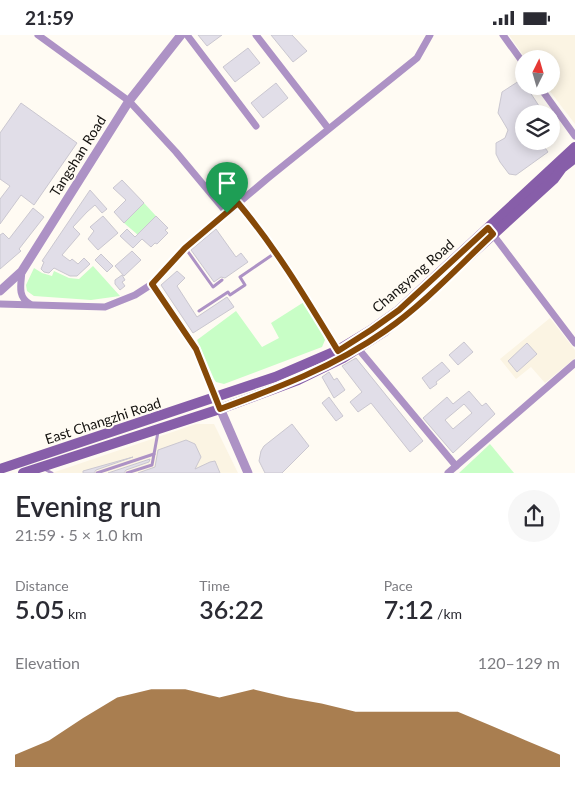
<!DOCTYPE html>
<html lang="en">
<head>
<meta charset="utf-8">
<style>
  :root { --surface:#fff; --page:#f7f7f7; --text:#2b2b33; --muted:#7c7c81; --accent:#854807 }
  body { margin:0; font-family:Lato,sans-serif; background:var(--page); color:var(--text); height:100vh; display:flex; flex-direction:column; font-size:19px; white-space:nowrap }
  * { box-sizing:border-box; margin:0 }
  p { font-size:16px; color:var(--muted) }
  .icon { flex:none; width:28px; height:28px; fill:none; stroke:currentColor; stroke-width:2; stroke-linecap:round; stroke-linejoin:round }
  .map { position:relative; height:438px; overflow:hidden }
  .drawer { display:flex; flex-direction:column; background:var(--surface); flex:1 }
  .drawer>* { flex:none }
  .needle { width:32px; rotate:5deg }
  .fabs { position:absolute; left:515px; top:15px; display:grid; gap:10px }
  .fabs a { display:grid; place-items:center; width:45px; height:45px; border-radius:50%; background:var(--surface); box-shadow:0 2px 12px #0003; font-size:25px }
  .pin { position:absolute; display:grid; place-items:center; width:42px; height:42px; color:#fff; margin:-51px -21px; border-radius:50% 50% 50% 0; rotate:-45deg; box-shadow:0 0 5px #0007 }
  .pin .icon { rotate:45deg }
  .round { display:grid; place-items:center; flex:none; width:52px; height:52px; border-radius:26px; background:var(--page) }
  .overview { display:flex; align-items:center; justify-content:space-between; height:85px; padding:0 15px }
  h1 { font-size:28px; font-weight:600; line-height:38px }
  .metrics { display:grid; grid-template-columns:repeat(3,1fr); gap:8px; height:85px; padding:5px 15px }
  .metrics div { display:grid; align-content:center }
  .metrics b { font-size:25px; font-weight:600 }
  .metrics small { font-size:14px; font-weight:400 }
  .metrics p { font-size:14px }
  .chart { height:140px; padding:10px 15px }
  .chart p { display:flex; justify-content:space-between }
  .chart svg { width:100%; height:90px; margin-top:5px; fill:var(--accent); opacity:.7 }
  .status { display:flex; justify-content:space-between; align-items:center; height:35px; padding:0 25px; background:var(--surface); direction:ltr }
  .status svg { height:14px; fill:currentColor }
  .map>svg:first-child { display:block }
</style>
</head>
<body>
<div class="status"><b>21:59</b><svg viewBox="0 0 49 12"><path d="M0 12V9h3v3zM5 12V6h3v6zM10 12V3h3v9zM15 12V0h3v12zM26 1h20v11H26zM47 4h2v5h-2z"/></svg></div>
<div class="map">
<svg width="575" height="438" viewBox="0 0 575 438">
  <rect width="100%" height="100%" fill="#fffbf3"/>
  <g fill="#fbf4e3">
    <path d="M509 0H575V89L546 51H551V24H526Z"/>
    <path d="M550 283 575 315V323L545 348 531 332 516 344 500 324Z"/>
    <path d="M196 389H214L238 438H52Z"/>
  </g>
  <g fill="#c8fec6">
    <path d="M144 168 156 181 138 200 124 188Z"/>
    <path d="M93 231 120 261 91 265 34 261 27 256 26 250 34 233 42 238 52 241 54 236 69 243 79 244Z"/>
    <path d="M304 267 323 299 325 305 322 312 224 349 216 347 214 344 197 305 236 276 262 312 279 303 271 288Z"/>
    <path d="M490 409 514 438H459Z"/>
  </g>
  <g fill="#e1dee8" stroke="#cac7d0" fill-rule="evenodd">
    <path d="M198 0H222L207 11Z"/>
    <path d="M271 0H292L307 16 293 27Z"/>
    <path d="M248 13 260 28 235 47 223 32Z"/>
    <path d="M519 46 522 51H526L539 71V74L542 79H524V106H546L543 110 548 117 516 140 509 139 500 127 496 119V108L505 103 508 95 498 78 502 57Z"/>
    <path d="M276 48 288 63 263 83 251 68Z"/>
    <path d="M21 68 77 108 34 170 21 160 0 189V164L10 151 0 144V98Z"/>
    <path d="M122 145 144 168 124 188 114 177 126 165 113 153Z"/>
    <path d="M90 155 107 174 102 178 95 170 87 177 73 192 80 199 62 220 70 226 72 224 78 229 84 223 90 229 77 241H70L54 233 49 238 44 237 41 234 44 227 42 226Z"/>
    <path d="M33 173 44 182 19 214 21 216 0 234V200L3 198 9 204Z"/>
    <path d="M103 181 118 198 98 215 88 204 94 196 90 192Z"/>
    <path d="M156 181 168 193 165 195 168 198 157 209 155 208 151 212 142 204 133 213 120 201 127 194 135 202Z"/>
    <path d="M216 194 236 222 241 218 248 227 225 243 221 242 214 247 191 215Z"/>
    <path d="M132 216 141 225 124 241 115 231Z"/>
    <path d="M101 219 113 231 107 237 95 225Z"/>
    <path d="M177 236 185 243 177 251 197 282 227 262 234 272 193 298 161 250Z"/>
    <path d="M122 240 125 245 122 247 125 251 120 255 115 249V245Z"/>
    <path d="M464 307 473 317 458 330 449 320Z"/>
    <path d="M527 308 537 319 517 337 508 326Z"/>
    <path d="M356 323 423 406 410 417 371 368 358 377 350 367 362 357 342 331Z"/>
    <path d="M442 327 450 336 436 347 437 349 430 354 422 343Z"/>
    <path d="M329 337 334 345 337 343 345 355 334 363 322 342Z"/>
    <path d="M469 356 482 371 486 368 495 379 453 418 423 383 447 362 453 369ZM464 369 472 378 453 394 445 385Z"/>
    <path d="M329 362 343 381 336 386 322 368Z"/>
    <path d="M292 389 309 411 282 438H265L259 426 261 416 264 411Z"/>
    <path d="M186 405 195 409 201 422 195 434 210 427 215 426 220 438H138L155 432 158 415Z"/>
    <path d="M133 422 96 435 94 438H83V436Z"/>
    <path d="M150 424 149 427 126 435 124 438H108Z"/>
  </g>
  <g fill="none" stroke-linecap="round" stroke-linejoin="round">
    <g stroke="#ad92c5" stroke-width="3">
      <path d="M186 214 213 252 222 245"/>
      <path d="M199 276 228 257 230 260 245 250 240 242 275 218"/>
      <path d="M44 434 52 438"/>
      <path d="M97 438 154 419"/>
      <path d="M127 438 152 430 158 397"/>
    </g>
    <g stroke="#ad92c5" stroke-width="7">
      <path d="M38 0 129 66 176 117 227 178"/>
      <path d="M187 0 256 91"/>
      <path d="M256 0 328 93"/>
      <path d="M503 0 524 29"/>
      <path d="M539 51 575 101"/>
      <path d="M238 169C277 214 308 268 340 319"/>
      <path d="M491 197 575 308"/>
      <path d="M22 236C21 249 17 262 30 269"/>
      <path d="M152 249 196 314 216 364"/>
      <path d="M0 269 105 272 135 260 152 249 185 213 268 143 417 23 430 0"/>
      <path d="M356 311 456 431"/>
      <path d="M448 438 575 328"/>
    </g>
    <g stroke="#ad92c5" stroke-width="9">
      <path d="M0 256 22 236 129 66 181 0"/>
      <path d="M216 364 248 438"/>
    </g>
    <g stroke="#875ea9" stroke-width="10">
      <path d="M0 434 275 342 338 315 371 295 399 275 575 112"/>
      <path d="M23 438 220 374 298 345 343 323 385 296 416 270 554 144 562 133 575 123"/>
    </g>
  </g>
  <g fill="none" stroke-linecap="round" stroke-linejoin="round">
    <defs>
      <path id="route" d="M238 168C276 213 307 265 338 316L371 295 399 275 488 193 493 199C458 232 424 269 385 296 334 332 277 353 220 374L196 314 152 249 185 213Z"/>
    </defs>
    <use href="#route" stroke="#fff" stroke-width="10"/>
    <use href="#route" stroke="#854807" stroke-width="6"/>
  </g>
  <g text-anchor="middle" stroke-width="4" stroke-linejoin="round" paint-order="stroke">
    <g font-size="14" fill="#14120f" stroke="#fffbf3">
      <text transform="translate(78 121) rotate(-58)" y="5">Tangshan Road</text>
      <text transform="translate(413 241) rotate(-41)" y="5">Changyang Road</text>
      <text transform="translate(103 386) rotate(-18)" y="5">East Changzhi Road</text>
    </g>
  </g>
</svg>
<div class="fabs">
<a><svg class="needle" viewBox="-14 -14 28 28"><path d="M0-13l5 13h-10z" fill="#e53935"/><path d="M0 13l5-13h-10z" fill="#7c7c81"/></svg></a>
<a><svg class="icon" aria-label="layers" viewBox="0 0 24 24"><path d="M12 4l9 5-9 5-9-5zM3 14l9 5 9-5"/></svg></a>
</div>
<div class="pin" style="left:227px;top:178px;background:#1e9e55"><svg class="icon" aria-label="arrive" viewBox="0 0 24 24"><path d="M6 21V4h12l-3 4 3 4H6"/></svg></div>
</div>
<section class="drawer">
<div class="overview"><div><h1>Evening run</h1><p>21:59 · 5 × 1.0 km</p></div><a class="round"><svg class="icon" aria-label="share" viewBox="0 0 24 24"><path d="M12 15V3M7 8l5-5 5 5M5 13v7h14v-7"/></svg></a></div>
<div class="metrics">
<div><p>Distance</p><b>5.05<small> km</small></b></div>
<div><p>Time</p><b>36:22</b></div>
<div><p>Pace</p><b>7:12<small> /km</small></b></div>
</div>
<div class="chart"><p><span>Elevation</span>120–129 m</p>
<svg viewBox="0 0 160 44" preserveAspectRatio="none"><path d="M0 44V38L10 31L20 20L30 10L40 6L50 6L60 10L70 6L80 10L90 13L100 17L110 17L120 17L130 17L140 24L150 31L160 38V44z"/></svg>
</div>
</section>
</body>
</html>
